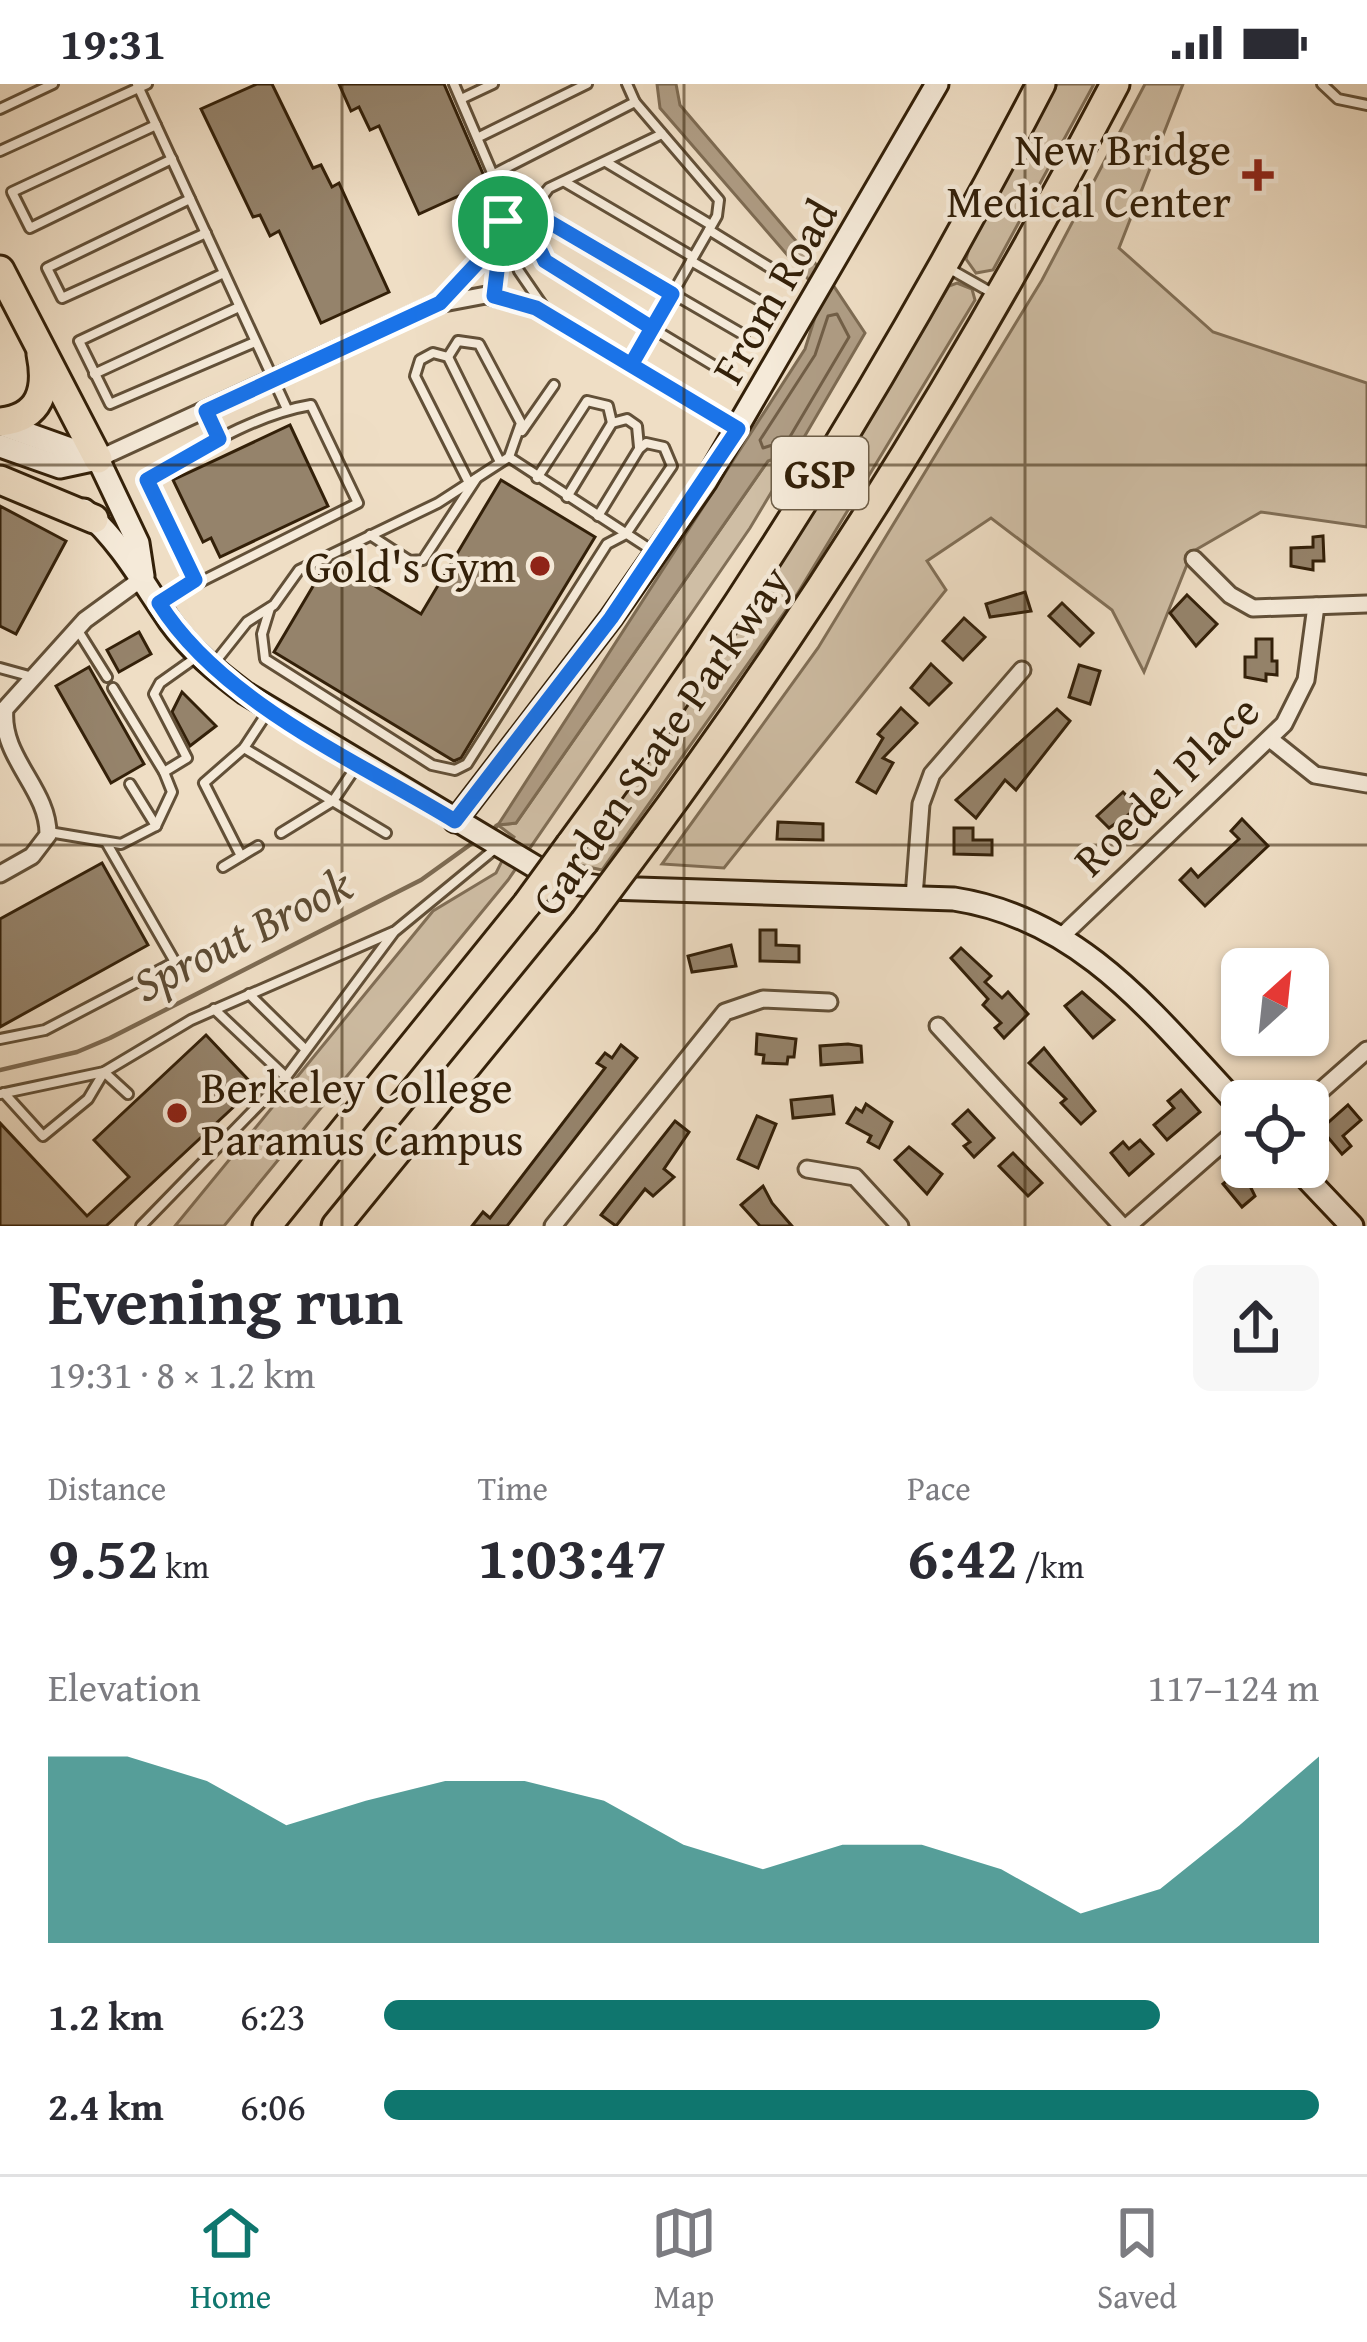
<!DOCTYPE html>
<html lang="en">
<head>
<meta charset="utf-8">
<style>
  :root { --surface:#fff; --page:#f7f7f7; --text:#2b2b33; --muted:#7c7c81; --line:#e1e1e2; --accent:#0f766e }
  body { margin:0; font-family:"Gentium Book Plus",serif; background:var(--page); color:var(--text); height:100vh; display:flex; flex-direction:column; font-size:45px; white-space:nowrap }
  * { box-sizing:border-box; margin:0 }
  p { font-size:39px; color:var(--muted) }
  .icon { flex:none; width:66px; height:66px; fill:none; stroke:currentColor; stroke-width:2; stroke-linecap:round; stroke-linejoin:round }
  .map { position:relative; height:1142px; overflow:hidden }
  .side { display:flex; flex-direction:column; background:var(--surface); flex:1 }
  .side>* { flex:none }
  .needle { width:78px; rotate:27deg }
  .buttons { position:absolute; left:1221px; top:864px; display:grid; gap:24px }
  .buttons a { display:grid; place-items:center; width:108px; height:108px; border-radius:18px; background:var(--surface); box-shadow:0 3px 9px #0004; font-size:60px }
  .pin { position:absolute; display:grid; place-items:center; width:102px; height:102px; color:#fff; margin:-51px; border:6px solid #fff; border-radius:50%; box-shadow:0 3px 12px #0007 }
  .round { display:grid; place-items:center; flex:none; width:126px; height:126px; border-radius:18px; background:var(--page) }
  .summary { display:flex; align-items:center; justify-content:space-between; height:204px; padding:0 48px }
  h1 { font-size:66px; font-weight:700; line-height:90px }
  .figures { display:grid; grid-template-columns:repeat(3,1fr); gap:18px; height:204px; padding:12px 48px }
  .figures div { display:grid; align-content:center }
  .figures b { font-size:60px; font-weight:700 }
  .figures small { font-size:33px; font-weight:400 }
  .figures p { font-size:33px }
  .chart { height:336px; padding:24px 48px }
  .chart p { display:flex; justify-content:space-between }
  .chart svg { width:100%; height:216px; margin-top:12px; fill:var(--accent); opacity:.7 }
  ul { padding:0 48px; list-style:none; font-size:39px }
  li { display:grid; grid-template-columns:192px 144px 1fr; align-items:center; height:90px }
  li i { height:30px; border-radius:15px; background:var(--accent) }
  .status { display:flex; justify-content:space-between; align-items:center; height:84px; padding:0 60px; background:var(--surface); direction:ltr }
  .status svg { height:33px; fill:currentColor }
  .dock { display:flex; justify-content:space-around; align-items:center; height:168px; border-top:3px solid var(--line); background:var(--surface); font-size:33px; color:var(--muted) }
  .dock a { display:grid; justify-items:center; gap:6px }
  .dock .selected { color:var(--accent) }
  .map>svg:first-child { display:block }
</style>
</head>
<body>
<div class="status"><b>19:31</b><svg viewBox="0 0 49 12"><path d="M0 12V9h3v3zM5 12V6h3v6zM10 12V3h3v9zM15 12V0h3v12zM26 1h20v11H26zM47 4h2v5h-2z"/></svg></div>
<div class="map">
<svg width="1367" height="1142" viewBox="0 0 1367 1142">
  <rect width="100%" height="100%" fill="#efdec5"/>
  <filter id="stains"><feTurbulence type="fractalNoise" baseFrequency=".00167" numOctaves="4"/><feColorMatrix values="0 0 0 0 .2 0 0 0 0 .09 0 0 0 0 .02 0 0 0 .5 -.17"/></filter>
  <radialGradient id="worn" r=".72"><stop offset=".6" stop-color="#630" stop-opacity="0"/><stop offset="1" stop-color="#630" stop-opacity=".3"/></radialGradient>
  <g fill="#cfbea5" stroke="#816f57" stroke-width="3">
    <path d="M1057 0H1094L993 186 976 189 966 175 969 164Z"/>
    <path d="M1145 0H1183L1119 164 1213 248 1367 299V443L1261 428 1192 468 1144 588 1112 526 991 434 927 477 946 506 724 784 662 780 818 564 1042 196Z"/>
    <path d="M957 199 972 205 975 216 796 512 602 786 575 780 808 437 949 202Z"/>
    <path d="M796 367 750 444 508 796 224 1142H175L433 827 496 789 514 753 498 741 516 739 768 377Z"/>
  </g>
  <path fill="#af9d85" stroke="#7d6b53" stroke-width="3" d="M657 0H676L680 21 831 198 865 249 796 367 768 377 516 739 498 741 805 265 822 211 660 24Z"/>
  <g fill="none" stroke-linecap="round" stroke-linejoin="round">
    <path stroke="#715e47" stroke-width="3" d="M837 230 849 253 788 356 763 364 760 356 815 271 828 232Z"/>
    <g stroke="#7d6b53" stroke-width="4.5">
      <path d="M488 749 498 741"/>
      <path d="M0 986 77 968 110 954 421 796 478 755"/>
    </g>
  </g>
  <g fill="#95836b" stroke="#332009" stroke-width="3">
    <path d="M257 0H272L313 84 321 81 332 103 339 99 389 208 321 239 279 147 270 152 260 131 253 133 201 25Z"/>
    <path d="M339 0H444L487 99 419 130 379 42 370 46 359 23 351 27Z"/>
    <path d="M290 341 328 422 220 473 211 454 203 458 173 396Z"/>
    <path d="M501 396 595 453 461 674 454 677 274 568 325 482 335 478 421 530Z"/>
    <path d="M0 422 66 457 16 550 0 542Z"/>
    <path d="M1323 452 1324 477H1313V486L1291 482V464L1313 463V453Z"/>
    <path d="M1025 508 1031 527 990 533 986 520Z"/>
    <path d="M1187 511 1217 540 1196 562 1170 529Z"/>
    <path d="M1062 519 1093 549 1080 562 1049 532Z"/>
    <path d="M964 534 985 553 963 576 943 557Z"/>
    <path d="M139 548 151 570 119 588 107 566Z"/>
    <path d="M1256 555H1272V577H1277V591L1266 590V597L1245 593V573H1256Z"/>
    <path d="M931 580 951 599 929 621 911 604Z"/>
    <path d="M1079 581 1100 587 1090 620 1069 613Z"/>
    <path d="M89 583 144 680 111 699 56 602Z"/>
    <path d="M182 608 216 642 190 662 172 628Z"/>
    <path d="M901 624 917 639 883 674 893 679 876 709 857 698 883 654 878 650Z"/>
    <path d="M1057 625 1070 637 1016 706 1005 696 976 734 956 716Z"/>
    <path d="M1123 708 1138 724 1109 744 1097 732Z"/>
    <path d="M1242 735 1268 762 1205 822 1180 796 1191 785 1198 793 1239 755 1231 747Z"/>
    <path d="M778 738 823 740V756L777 755Z"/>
    <path d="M954 744H973V756H992V771L954 770Z"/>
    <path d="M102 779 148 861 0 943V835Z"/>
    <path d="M760 846H776V861L799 862V878L760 877Z"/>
    <path d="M731 861 736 882 692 888 688 872Z"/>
    <path d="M961 864 991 892 985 898 1002 914 1008 908 1028 930 1004 954 995 944 1001 939 983 921 988 915 951 874Z"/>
    <path d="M1082 908 1114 936 1093 954 1065 922Z"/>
    <path d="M757 950 796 955 794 973H788L787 980 763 979 764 971 756 970Z"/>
    <path d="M206 951 255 1003 106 1142H0V1039L87 1132 129 1093 94 1056Z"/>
    <path d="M848 960 861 962 862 978 821 981 820 962Z"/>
    <path d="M621 961 637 974 507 1142H472L483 1128 490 1134 605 984 597 979 605 969 612 974Z"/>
    <path d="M1044 964 1095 1027 1081 1040 1061 1019 1066 1015 1029 979Z"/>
    <path d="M1181 1006 1200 1028 1167 1056 1154 1041 1174 1024 1168 1017Z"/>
    <path d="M832 1012 834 1030 793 1034 791 1016Z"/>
    <path d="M866 1020 892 1038 879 1064 868 1058 871 1052 847 1039 856 1024 862 1028Z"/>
    <path d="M1348 1021 1361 1036 1343 1052 1351 1062 1342 1070 1321 1045Z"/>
    <path d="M968 1026 994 1054 974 1073 964 1062 970 1058 953 1040Z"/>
    <path d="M757 1032 776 1040 758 1084 738 1075Z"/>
    <path d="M675 1037 689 1048 664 1085 674 1093 653 1112 645 1105 616 1142 601 1131Z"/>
    <path d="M1140 1056 1153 1070 1129 1091 1111 1069 1123 1058 1129 1065Z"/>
    <path d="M909 1063 942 1090 927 1110 895 1076Z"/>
    <path d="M1013 1069 1042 1099 1028 1112 999 1082Z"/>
    <path d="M1243 1083 1257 1093 1249 1100 1255 1112 1242 1123 1223 1100Z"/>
    <path d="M763 1102 772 1119 792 1142H760L741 1121Z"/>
  </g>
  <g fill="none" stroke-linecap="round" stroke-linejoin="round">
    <defs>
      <g id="lane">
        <path d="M137 0 287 325"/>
        <path d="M454 0 502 112 494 212"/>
        <path d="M627 0 635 18 719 116 717 132 632 280"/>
        <path d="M1322 0 1338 15 1367 21"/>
        <path d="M461 15 493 0"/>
        <path d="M0 25 53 0"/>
        <path d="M156 41 12 108 30 144 172 75"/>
        <path d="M662 50 549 104C523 134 539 173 567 193L723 287"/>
        <path d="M479 53 587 0"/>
        <path d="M0 67 147 0"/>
        <path d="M606 78 711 141"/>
        <path d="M496 89 635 18"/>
        <path d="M565 98 693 173"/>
        <path d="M190 115 47 184 62 214 206 149"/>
        <path d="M539 132 744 251"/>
        <path d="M709 146 769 183"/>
        <path d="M691 177 759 216"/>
        <path d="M950 185 994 210"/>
        <path d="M224 189 79 257 110 320 255 258"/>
        <path d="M446 214 480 176 503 137 519 187 545 225"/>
        <path d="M94 290 239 223"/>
        <path d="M206 327 219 355"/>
        <path d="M522 347 554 301"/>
        <path d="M509 373 653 467"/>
        <path d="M537 394 587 317 608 322 612 339"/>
        <path d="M468 397 415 292 420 276 433 269 448 273 499 376"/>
        <path d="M567 413 612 339 627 335 637 342 639 363"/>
        <path d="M370 451 410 477 423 476 476 395"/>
        <path d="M160 518 358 419 311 321C252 331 198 367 147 396L195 497"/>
        <path d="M270 524 262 550 265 575 432 681 455 686 467 680 607 460 626 450 672 382 664 363 646 359 639 365 598 432"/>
        <path d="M77 545 107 593"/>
        <path d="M212 582 247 538 274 521 299 486 438 419 509 373 521 339 479 260 458 257 448 273"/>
        <path d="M0 584 29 592"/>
        <path d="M113 604 164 688"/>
        <path d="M244 664 386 749"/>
        <path d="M156 742 172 708 164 688 187 674 154 610 160 599 198 572"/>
        <path d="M49 748 121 760 156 742 130 700"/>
        <path d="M281 749 333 717 358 680"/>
        <path d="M241 772 204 699 244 664 269 626"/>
        <path d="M223 783 258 762"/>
        <path d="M249 910 304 964"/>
        <path d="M214 925 286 993"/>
        <path d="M0 955 45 946 175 878 106 758"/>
        <path d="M4 1009 43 1052 88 1015 104 988 128 1010"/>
        <path d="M0 1010 104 988 191 936 393 848"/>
        <path d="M141 1142 286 993 394 848 496 764"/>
      </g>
      <g id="street">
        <path d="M98 375 433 221 486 211 536 224 738 345"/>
        <path d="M1194 475 1230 511 1253 524 1367 520"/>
        <path d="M1270 655 1315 691 1367 700"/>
        <path d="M0 790 32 772 48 751C49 705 0 674 5 625L85 536 144 493"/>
        <path d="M914 813 921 720 932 690 1022 586"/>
        <path d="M1063 851 1284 640 1306 596 1316 522"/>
        <path d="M938 942 1122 1142"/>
        <path d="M1308 1018 1367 966"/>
        <path d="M807 1085 855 1093 900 1142"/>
        <path d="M553 1142 725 928 763 915 829 918"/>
        <path d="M1128 1142 1242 1042"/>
      </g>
      <g id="secondary">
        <path d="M0 340 98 375 138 459 143 492"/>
        <path d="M0 362 60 383 97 375"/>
        <path d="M84 426C121 458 143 499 170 538 191 567 217 588 245 609L559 797 607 804 954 815C1084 835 1157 935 1242 1025"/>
        <path d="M455 737 611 534 706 397 937 0"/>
        <path d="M1296 1083 1352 1142"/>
      </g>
      <g id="highway">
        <path d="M0 186 98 375"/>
        <path d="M0 338C41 334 48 305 41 270"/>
        <path d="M0 396 94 435"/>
        <path d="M645 756C822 517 978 263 1115 0"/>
        <path d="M570 761C747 521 904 264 1041 0"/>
        <path d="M267 1142 527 820"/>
        <path d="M336 1142 584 838"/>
      </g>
    </defs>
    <use href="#lane" stroke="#625038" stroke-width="14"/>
    <use href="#street" stroke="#625038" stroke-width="21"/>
    <use href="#secondary" stroke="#332009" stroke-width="27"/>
    <use href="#highway" stroke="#332009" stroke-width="33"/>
    <use href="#lane" stroke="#f5ead9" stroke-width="8"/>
    <use href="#street" stroke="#f5ead9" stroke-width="15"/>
    <use href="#secondary" stroke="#f5ead9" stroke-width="21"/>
    <use href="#highway" stroke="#efdec5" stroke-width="27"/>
    <defs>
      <g id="highway-bridge">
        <path d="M527 820 570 761"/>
        <path d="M584 838 645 756"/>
      </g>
    </defs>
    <use href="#highway-bridge" stroke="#332009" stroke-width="33" stroke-linecap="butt"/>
    <use href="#highway-bridge" stroke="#efdec5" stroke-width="27"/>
  </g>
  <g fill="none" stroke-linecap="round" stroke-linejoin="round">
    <defs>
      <path id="route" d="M503 137 480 176 440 219 206 327 219 355 147 396 195 496 159 519C221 618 357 677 455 737L611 534 738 345 631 281 652 244 545 177 537 160 539 132 672 210 631 281 536 224 494 212 503 137"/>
    </defs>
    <use href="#route" stroke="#fff" stroke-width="24"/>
    <use href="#route" stroke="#1a73e8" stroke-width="15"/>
  </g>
  <path fill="none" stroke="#332009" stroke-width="3" stroke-opacity="0.55" d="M342 0V1142M684 0V1142M1025 0V1142M0 381H1367M0 761H1367"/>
  <g fill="#8f2418" stroke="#f5ead9" stroke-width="4.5">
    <path d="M1252 73h12v12h12v12h-12v12h-12v-12h-12v-12h12z"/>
    <circle cx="540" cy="482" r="12"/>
    <circle cx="177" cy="1029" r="12"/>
  </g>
  <g text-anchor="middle" stroke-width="9" stroke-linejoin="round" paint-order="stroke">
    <rect fill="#f5ead9" stroke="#6d5d47" stroke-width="3" x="772" y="353" width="96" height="72" rx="9"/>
    <g font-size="42" font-weight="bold" fill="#332009">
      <text x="820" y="404">GSP</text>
    </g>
    <g font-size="45" fill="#332009" stroke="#f5ead9" text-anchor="end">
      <text x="1231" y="81">New Bridge<tspan x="1231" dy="52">Medical Center</tspan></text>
      <text x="516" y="498">Gold's Gym</text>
      <text x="201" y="1019" text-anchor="start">Berkeley College<tspan x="201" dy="52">Paramus Campus</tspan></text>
    </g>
    <g font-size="45" fill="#332009" stroke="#f5ead9">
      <text transform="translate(774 207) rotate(-60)" y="16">From Road</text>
      <text transform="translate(660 656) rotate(-55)" y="16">Garden State Parkway</text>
      <text transform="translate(1166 701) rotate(-44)" y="16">Roedel Place</text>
    </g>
    <g font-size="48" font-style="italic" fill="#5e4c34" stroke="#f5ead9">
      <text transform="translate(242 850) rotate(-27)" y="17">Sprout Brook</text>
    </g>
  </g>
  <rect width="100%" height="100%" filter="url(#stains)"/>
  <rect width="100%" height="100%" fill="url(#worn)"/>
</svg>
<div class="buttons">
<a><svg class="needle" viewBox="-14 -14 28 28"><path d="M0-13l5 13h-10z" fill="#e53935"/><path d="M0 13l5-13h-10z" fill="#7c7c81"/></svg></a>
<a><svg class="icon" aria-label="locate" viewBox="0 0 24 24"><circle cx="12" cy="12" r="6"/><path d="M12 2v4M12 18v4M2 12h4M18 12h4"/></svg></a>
</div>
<div class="pin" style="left:503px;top:137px;background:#1e9e55"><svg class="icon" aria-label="arrive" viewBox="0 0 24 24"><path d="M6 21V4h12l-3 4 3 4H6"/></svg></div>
</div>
<section class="side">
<div class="summary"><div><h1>Evening run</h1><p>19:31 · 8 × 1.2 km</p></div><a class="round"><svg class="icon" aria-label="share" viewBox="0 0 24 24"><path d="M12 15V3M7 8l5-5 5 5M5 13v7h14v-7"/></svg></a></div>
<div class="figures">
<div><p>Distance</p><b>9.52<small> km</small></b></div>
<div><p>Time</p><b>1:03:47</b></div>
<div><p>Pace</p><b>6:42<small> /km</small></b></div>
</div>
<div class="chart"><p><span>Elevation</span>117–124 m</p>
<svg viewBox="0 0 160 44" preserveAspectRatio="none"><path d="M0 44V6L10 6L20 11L30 20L40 15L50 11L60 11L70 15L80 24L90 29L100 24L110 24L120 29L130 38L140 33L150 20L160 6V44z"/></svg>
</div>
<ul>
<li><b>1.2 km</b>6:23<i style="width:83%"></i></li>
<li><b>2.4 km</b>6:06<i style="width:100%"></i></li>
</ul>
</section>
<nav class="dock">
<a class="selected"><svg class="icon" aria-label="home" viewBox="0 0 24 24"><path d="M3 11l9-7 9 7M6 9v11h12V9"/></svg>Home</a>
<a><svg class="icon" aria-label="map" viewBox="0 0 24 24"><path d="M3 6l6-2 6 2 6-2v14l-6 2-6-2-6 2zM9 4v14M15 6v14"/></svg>Map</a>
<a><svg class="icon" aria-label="saved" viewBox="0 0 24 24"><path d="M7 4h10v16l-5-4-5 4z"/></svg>Saved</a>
</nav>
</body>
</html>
